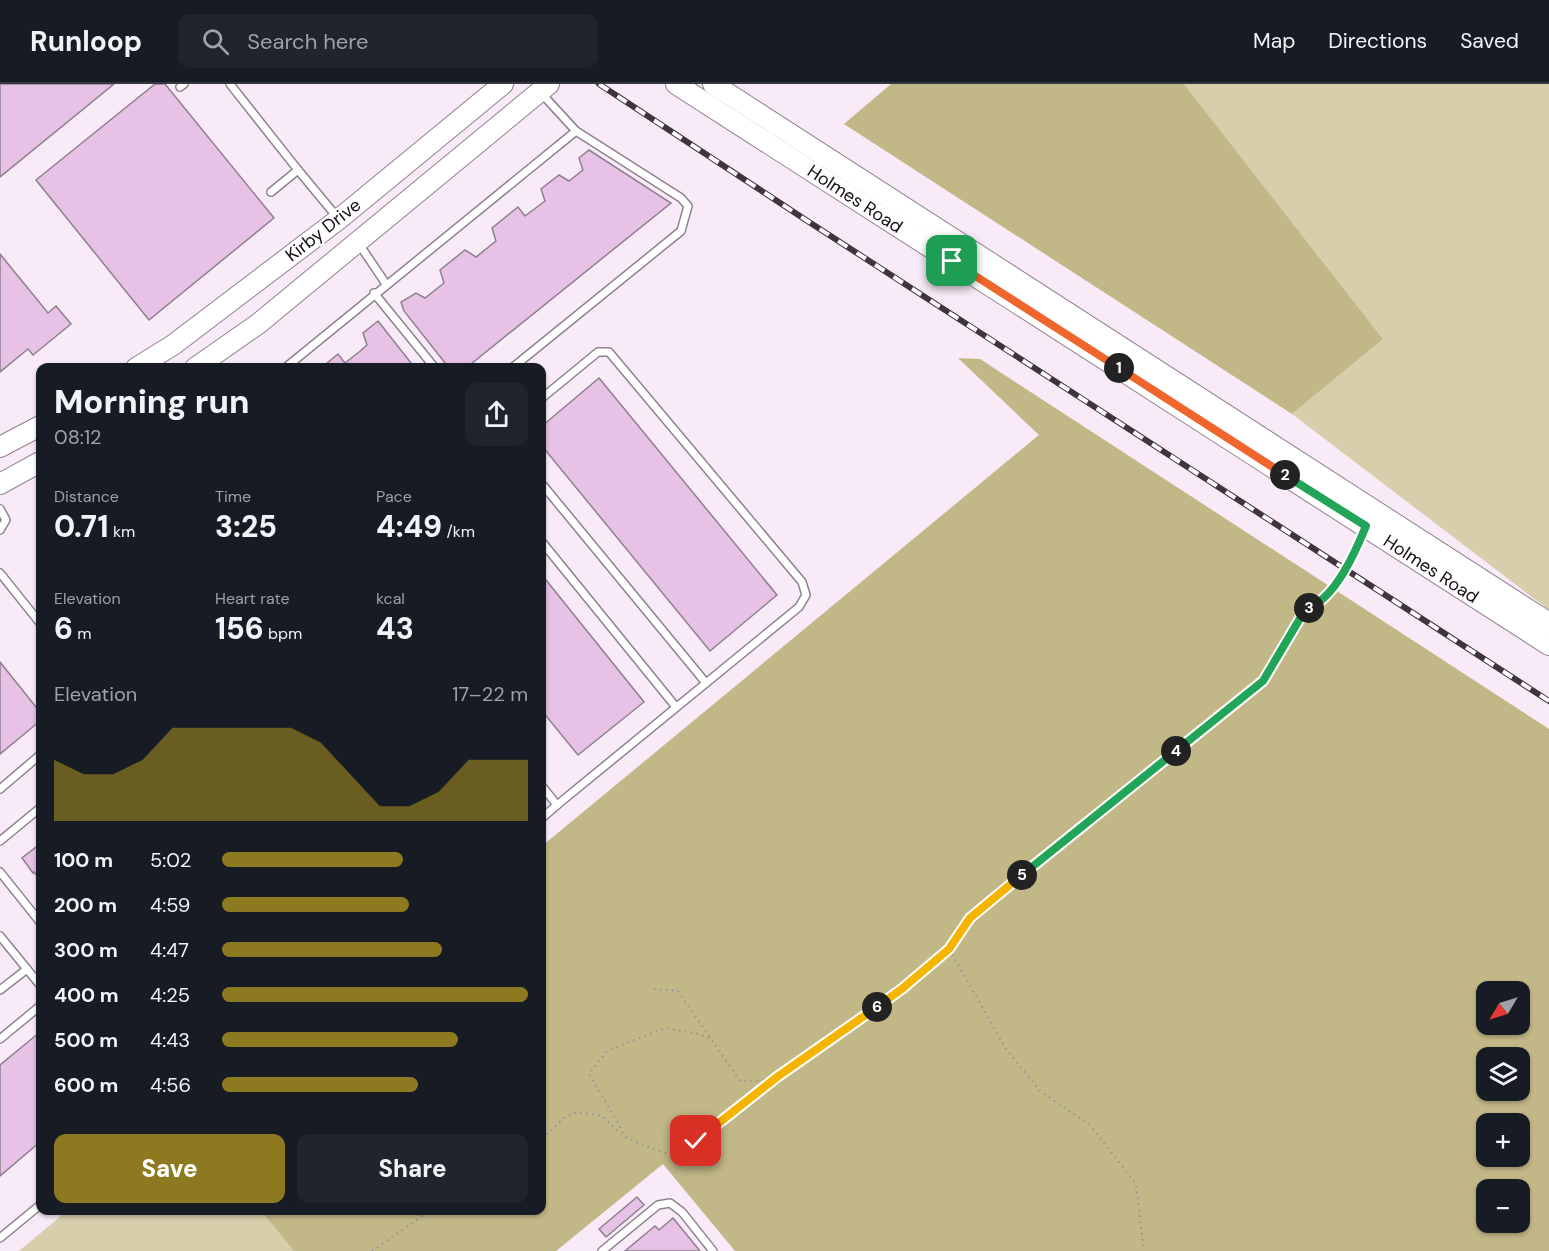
<!DOCTYPE html>
<html lang="en">
<head>
<meta charset="utf-8">
<style>
  :root { --surface:#171b24; --page:#20242c; --text:#f1f3f6; --muted:#9ea1a6; --line:#363941; --accent:#8d7a20 }
  body { margin:0; font-family:"DM Sans",sans-serif; background:var(--page); color:var(--text); height:100vh; display:flex; flex-direction:column; font-size:22px; white-space:nowrap }
  * { box-sizing:border-box; margin:0 }
  p { font-size:20px; color:var(--muted) }
  .icon { flex:none; width:33px; height:33px; fill:none; stroke:currentColor; stroke-width:2; stroke-linecap:round; stroke-linejoin:round }
  .map { position:relative; flex:1; overflow:hidden }
  .details { position:absolute; left:36px; top:279px; width:510px; height:852px; display:flex; flex-direction:column; background:var(--surface); border-radius:12px; box-shadow:0 2px 4px #0004 }
  .details>* { flex:none }
  .needle { width:39px; rotate:232deg }
  .controls { position:absolute; left:1476px; top:897px; display:grid; gap:12px }
  .controls a { display:grid; place-items:center; width:54px; height:54px; border-radius:12px; background:var(--surface); box-shadow:0 2px 4px #0004; font-size:30px }
  .pin { position:absolute; display:grid; place-items:center; width:51px; height:51px; color:#fff; margin:-26px; border-radius:12px; box-shadow:0 3px 9px #0006 }
  .km { position:absolute; width:30px; height:30px; margin:-15px; border-radius:50%; background:#222; color:#fff; font-size:16px; line-height:30px; text-align:center }
  .round { display:grid; place-items:center; flex:none; width:63px; height:63px; border-radius:12px; background:var(--page) }
  .summary { display:flex; align-items:center; justify-content:space-between; height:102px; padding:0 18px }
  h1 { font-size:33px; font-weight:800; line-height:45px }
  .stats { display:grid; grid-template-columns:repeat(3,1fr); gap:9px; height:102px; padding:6px 18px }
  .stats div { display:grid; align-content:center }
  .stats b { font-size:30px; font-weight:800 }
  .stats small { font-size:16px; font-weight:400 }
  .stats p { font-size:16px }
  .chart { height:168px; padding:12px 18px }
  .chart p { display:flex; justify-content:space-between }
  .chart svg { width:100%; height:108px; margin-top:6px; fill:var(--accent); opacity:.7 }
  .button { display:flex; gap:12px; margin-top:auto; padding:12px 18px }
  .button a { flex:1; height:69px; border-radius:12px; background:var(--accent); color:#fff; font-size:24px; font-weight:800; line-height:69px; text-align:center }
  .button a+a { background:var(--page); color:var(--text) }
  ul { padding:0 18px; list-style:none; font-size:20px }
  li { display:grid; grid-template-columns:96px 72px 1fr; align-items:center; height:45px }
  li i { height:15px; border-radius:8px; background:var(--accent) }
  header { display:flex; align-items:center; gap:36px; box-sizing:border-box; height:84px; padding:0 30px; background:var(--surface); border-bottom:2px solid var(--line) }
  header strong { font-size:28px }
  nav { display:flex; gap:33px; margin-inline-start:auto; font-size:21px }
  .search { width:420px; height:54px; background:var(--page); display:flex; align-items:center; gap:15px; box-sizing:border-box; padding:0 21px; border-radius:12px; color:var(--muted); font-size:22px }
  .map>svg:first-child { display:block }
</style>
</head>
<body>
<header>
<strong>Runloop</strong>
<div class="search"><svg class="icon" aria-label="search" viewBox="0 0 24 24"><circle cx="10" cy="10" r="6"/><path d="M15 15l6 6"/></svg>Search here</div>
<nav><a>Map</a><a>Directions</a><a>Saved</a></nav>
</header>
<div class="map">
<svg width="1549" height="1167" viewBox="0 0 1549 1167">
  <rect width="100%" height="100%" fill="#f8eaf7"/>
  <g fill="#d7cfac">
    <path d="M1184 0H1549V526L1292 330 1383 255Z"/>
    <path d="M68 1126 261 1127 294 1167H19Z"/>
  </g>
  <g fill="#c2b787" fill-rule="evenodd">
    <path d="M891 0H1184L1383 255 1292 330 844 40Z"/>
    <path d="M958 274 980 275 1549 645V1167H735L663 1080 556 1167H294L261 1127 542 1126V762L1039 351ZM1486 908H1520V940H1486ZM1486 974H1520V1006H1486ZM1486 1040H1520V1072H1486ZM1486 1106H1520V1138H1486Z"/>
  </g>
  <g fill="#e8c1e6" stroke="#8d818d" stroke-width="1.5">
    <path d="M0 0H114L0 93Z"/>
    <path d="M155 0H165L274 134 149 236 36 96Z"/>
    <path d="M589 66 671 119 466 284H449L404 227 401 218 416 209 425 214 444 199 440 186 465 166 476 173 496 157 492 144 518 123 525 132 545 117 541 105 559 91 569 97 583 86 579 74Z"/>
    <path d="M0 170 48 229 56 222 71 240 33 271 28 265 0 288Z"/>
    <path d="M378 237 415 284H321L338 270 345 279 359 268 367 261 363 249Z"/>
    <path d="M599 294 777 511 710 567 542 362V342Z"/>
    <path d="M542 491 644 618 578 671 542 627Z"/>
    <path d="M0 578 40 628V637L0 670Z"/>
    <path d="M40 760V796L34 788 33 789 22 774Z"/>
    <path d="M40 948V1058L0 1092V981Z"/>
    <path d="M637 1113 644 1121 606 1153 599 1145Z"/>
    <path d="M673 1134 700 1167H625L655 1142 659 1146Z"/>
  </g>
  <g fill="none" stroke-linecap="round" stroke-linejoin="round">
    <defs>
      <g id="lane">
        <path d="M230 0 298 86 271 108"/>
        <path d="M180 3 184 0"/>
        <path d="M298 86 337 133"/>
        <path d="M359 160 386 200"/>
        <path d="M374 209 435 284"/>
        <path d="M285 284 576 47"/>
        <path d="M512 284 681 147 688 122 681 114 576 47 542 10"/>
        <path d="M542 314 598 268H609L802 498 806 511 799 523 557 721 542 702"/>
        <path d="M542 400 706 599"/>
        <path d="M0 425 6 436 0 446"/>
        <path d="M542 458 676 623"/>
        <path d="M0 489 40 539"/>
        <path d="M0 705 40 671"/>
        <path d="M542 734 557 721"/>
        <path d="M0 757 40 724"/>
        <path d="M0 788 40 838"/>
        <path d="M0 852 40 901"/>
        <path d="M0 906 27 885"/>
        <path d="M0 955 40 922"/>
        <path d="M0 1154 40 1121"/>
        <path d="M602 1167 658 1121 670 1119 682 1128 713 1167"/>
      </g>
      <g id="secondary">
        <path d="M676 0 1549 561"/>
        <path d="M713 0 1549 539"/>
        <path d="M136 284 173 261 339 135 503 0"/>
        <path d="M195 284 258 240 549 0"/>
        <path d="M0 363 40 342"/>
        <path d="M0 400 40 378"/>
      </g>
    </defs>
    <use href="#lane" stroke="#8e828e" stroke-width="10"/>
    <use href="#secondary" stroke="#8e828e" stroke-width="22"/>
    <g stroke="#9a9099" stroke-width="2" stroke-dasharray="1.5 4.5" stroke-linecap="butt">
      <path d="M949 865 1006 965 1040 1007 1090 1041 1136 1100 1144 1167"/>
      <path d="M654 905 678 907 740 997 774 996"/>
      <path d="M627 1054 589 990 607 967 665 944 699 950 710 954"/>
      <path d="M542 1055 565 1033 577 1028 602 1032 624 1053 664 1069 696 1057 777 993 903 904 949 865 970 834 1263 597 1305 526C1331 514 1348 484 1359 459"/>
      <path d="M372 1167 431 1126"/>
    </g>
    <use href="#lane" stroke="#fff" stroke-width="7"/>
    <use href="#secondary" stroke="#fff" stroke-width="20"/>
    <defs>
      <path id="rail" d="M599 0 809 138 1549 617"/>
    </defs>
    <use href="#rail" stroke="#3d373c" stroke-width="6"/>
    <use href="#rail" stroke="#fefcfe" stroke-width="4" stroke-dasharray="11" stroke-linecap="butt"/>
  </g>
  <g fill="none" stroke-linecap="round" stroke-linejoin="round">
    <defs>
      <path id="split-1" d="M952 177 1119 284"/>
      <path id="split-2" d="M1119 284 1285 391"/>
      <path id="split-3" d="M1285 391 1366 442C1355 469 1336 512 1309 524"/>
      <path id="split-4" d="M1176 667 1263 597 1305 526 1309 524"/>
      <path id="split-5" d="M1022 791 1176 667"/>
      <path id="split-6" d="M877 923 903 904 949 865 970 834 1022 791"/>
      <path id="split-7" d="M696 1057 777 993 877 923"/>
    </defs>
    <use href="#split-1" stroke="#fff" stroke-width="12"/>
    <use href="#split-2" stroke="#fff" stroke-width="12"/>
    <use href="#split-3" stroke="#fff" stroke-width="12"/>
    <use href="#split-4" stroke="#fff" stroke-width="12"/>
    <use href="#split-5" stroke="#fff" stroke-width="12"/>
    <use href="#split-6" stroke="#fff" stroke-width="12"/>
    <use href="#split-7" stroke="#fff" stroke-width="12"/>
    <use href="#split-1" stroke="#f0652b" stroke-width="8"/>
    <use href="#split-2" stroke="#f0652b" stroke-width="8"/>
    <use href="#split-3" stroke="#22a559" stroke-width="8"/>
    <use href="#split-4" stroke="#22a559" stroke-width="8"/>
    <use href="#split-5" stroke="#22a559" stroke-width="8"/>
    <use href="#split-6" stroke="#f5b400" stroke-width="8"/>
    <use href="#split-7" stroke="#f5b400" stroke-width="8"/>
  </g>
  <g text-anchor="middle" stroke-width="4.5" stroke-linejoin="round" paint-order="stroke">
    <g font-size="18" fill="#161115" stroke="#fefcfe">
      <text transform="translate(855 115) rotate(33)" y="6">Holmes Road</text>
      <text transform="translate(323 146) rotate(-38)" y="6">Kirby Drive</text>
      <text transform="translate(1431 485) rotate(33)" y="6">Holmes Road</text>
    </g>
  </g>
</svg>
<div class="controls">
<a><svg class="needle" viewBox="-14 -14 28 28"><path d="M0-13l5 13h-10z" fill="#e53935"/><path d="M0 13l5-13h-10z" fill="#9ea1a6"/></svg></a>
<a><svg class="icon" aria-label="layers" viewBox="0 0 24 24"><path d="M12 4l9 5-9 5-9-5zM3 14l9 5 9-5"/></svg></a>
<a>+</a>
<a>−</a>
</div>
<div class="pin" style="left:952px;top:177px;background:#1e9e55"><svg class="icon" aria-label="arrive" viewBox="0 0 24 24"><path d="M6 21V4h12l-3 4 3 4H6"/></svg></div>
<div class="pin" style="left:696px;top:1057px;background:#d93025"><svg class="icon" aria-label="check" viewBox="0 0 24 24"><path d="M5 12l5 5 9-10"/></svg></div>
<b class="km" style="left:1119px;top:284px">1</b>
<b class="km" style="left:1285px;top:391px">2</b>
<b class="km" style="left:1309px;top:524px">3</b>
<b class="km" style="left:1176px;top:667px">4</b>
<b class="km" style="left:1022px;top:791px">5</b>
<b class="km" style="left:877px;top:923px">6</b>
<section class="details">
<div class="summary"><div><h1>Morning run</h1><p>08:12</p></div><a class="round"><svg class="icon" aria-label="share" viewBox="0 0 24 24"><path d="M12 15V3M7 8l5-5 5 5M5 13v7h14v-7"/></svg></a></div>
<div class="stats">
<div><p>Distance</p><b>0.71<small> km</small></b></div>
<div><p>Time</p><b>3:25</b></div>
<div><p>Pace</p><b>4:49<small> /km</small></b></div>
</div>
<div class="stats">
<div><p>Elevation</p><b>6<small> m</small></b></div>
<div><p>Heart rate</p><b>156<small> bpm</small></b></div>
<div><p>kcal</p><b>43</b></div>
</div>
<div class="chart"><p><span>Elevation</span>17–22 m</p>
<svg viewBox="0 0 160 44" preserveAspectRatio="none"><path d="M0 44V19L10 25L20 25L30 19L40 6L50 6L60 6L70 6L80 6L90 12L100 25L110 38L120 38L130 32L140 19L150 19L160 19V44z"/></svg>
</div>
<ul>
<li><b>100 m</b>5:02<i style="width:59%"></i></li>
<li><b>200 m</b>4:59<i style="width:61%"></i></li>
<li><b>300 m</b>4:47<i style="width:72%"></i></li>
<li><b>400 m</b>4:25<i style="width:100%"></i></li>
<li><b>500 m</b>4:43<i style="width:77%"></i></li>
<li><b>600 m</b>4:56<i style="width:64%"></i></li>
</ul>
<div class="button"><a>Save</a><a>Share</a></div>
</section>
</div>
</body>
</html>
